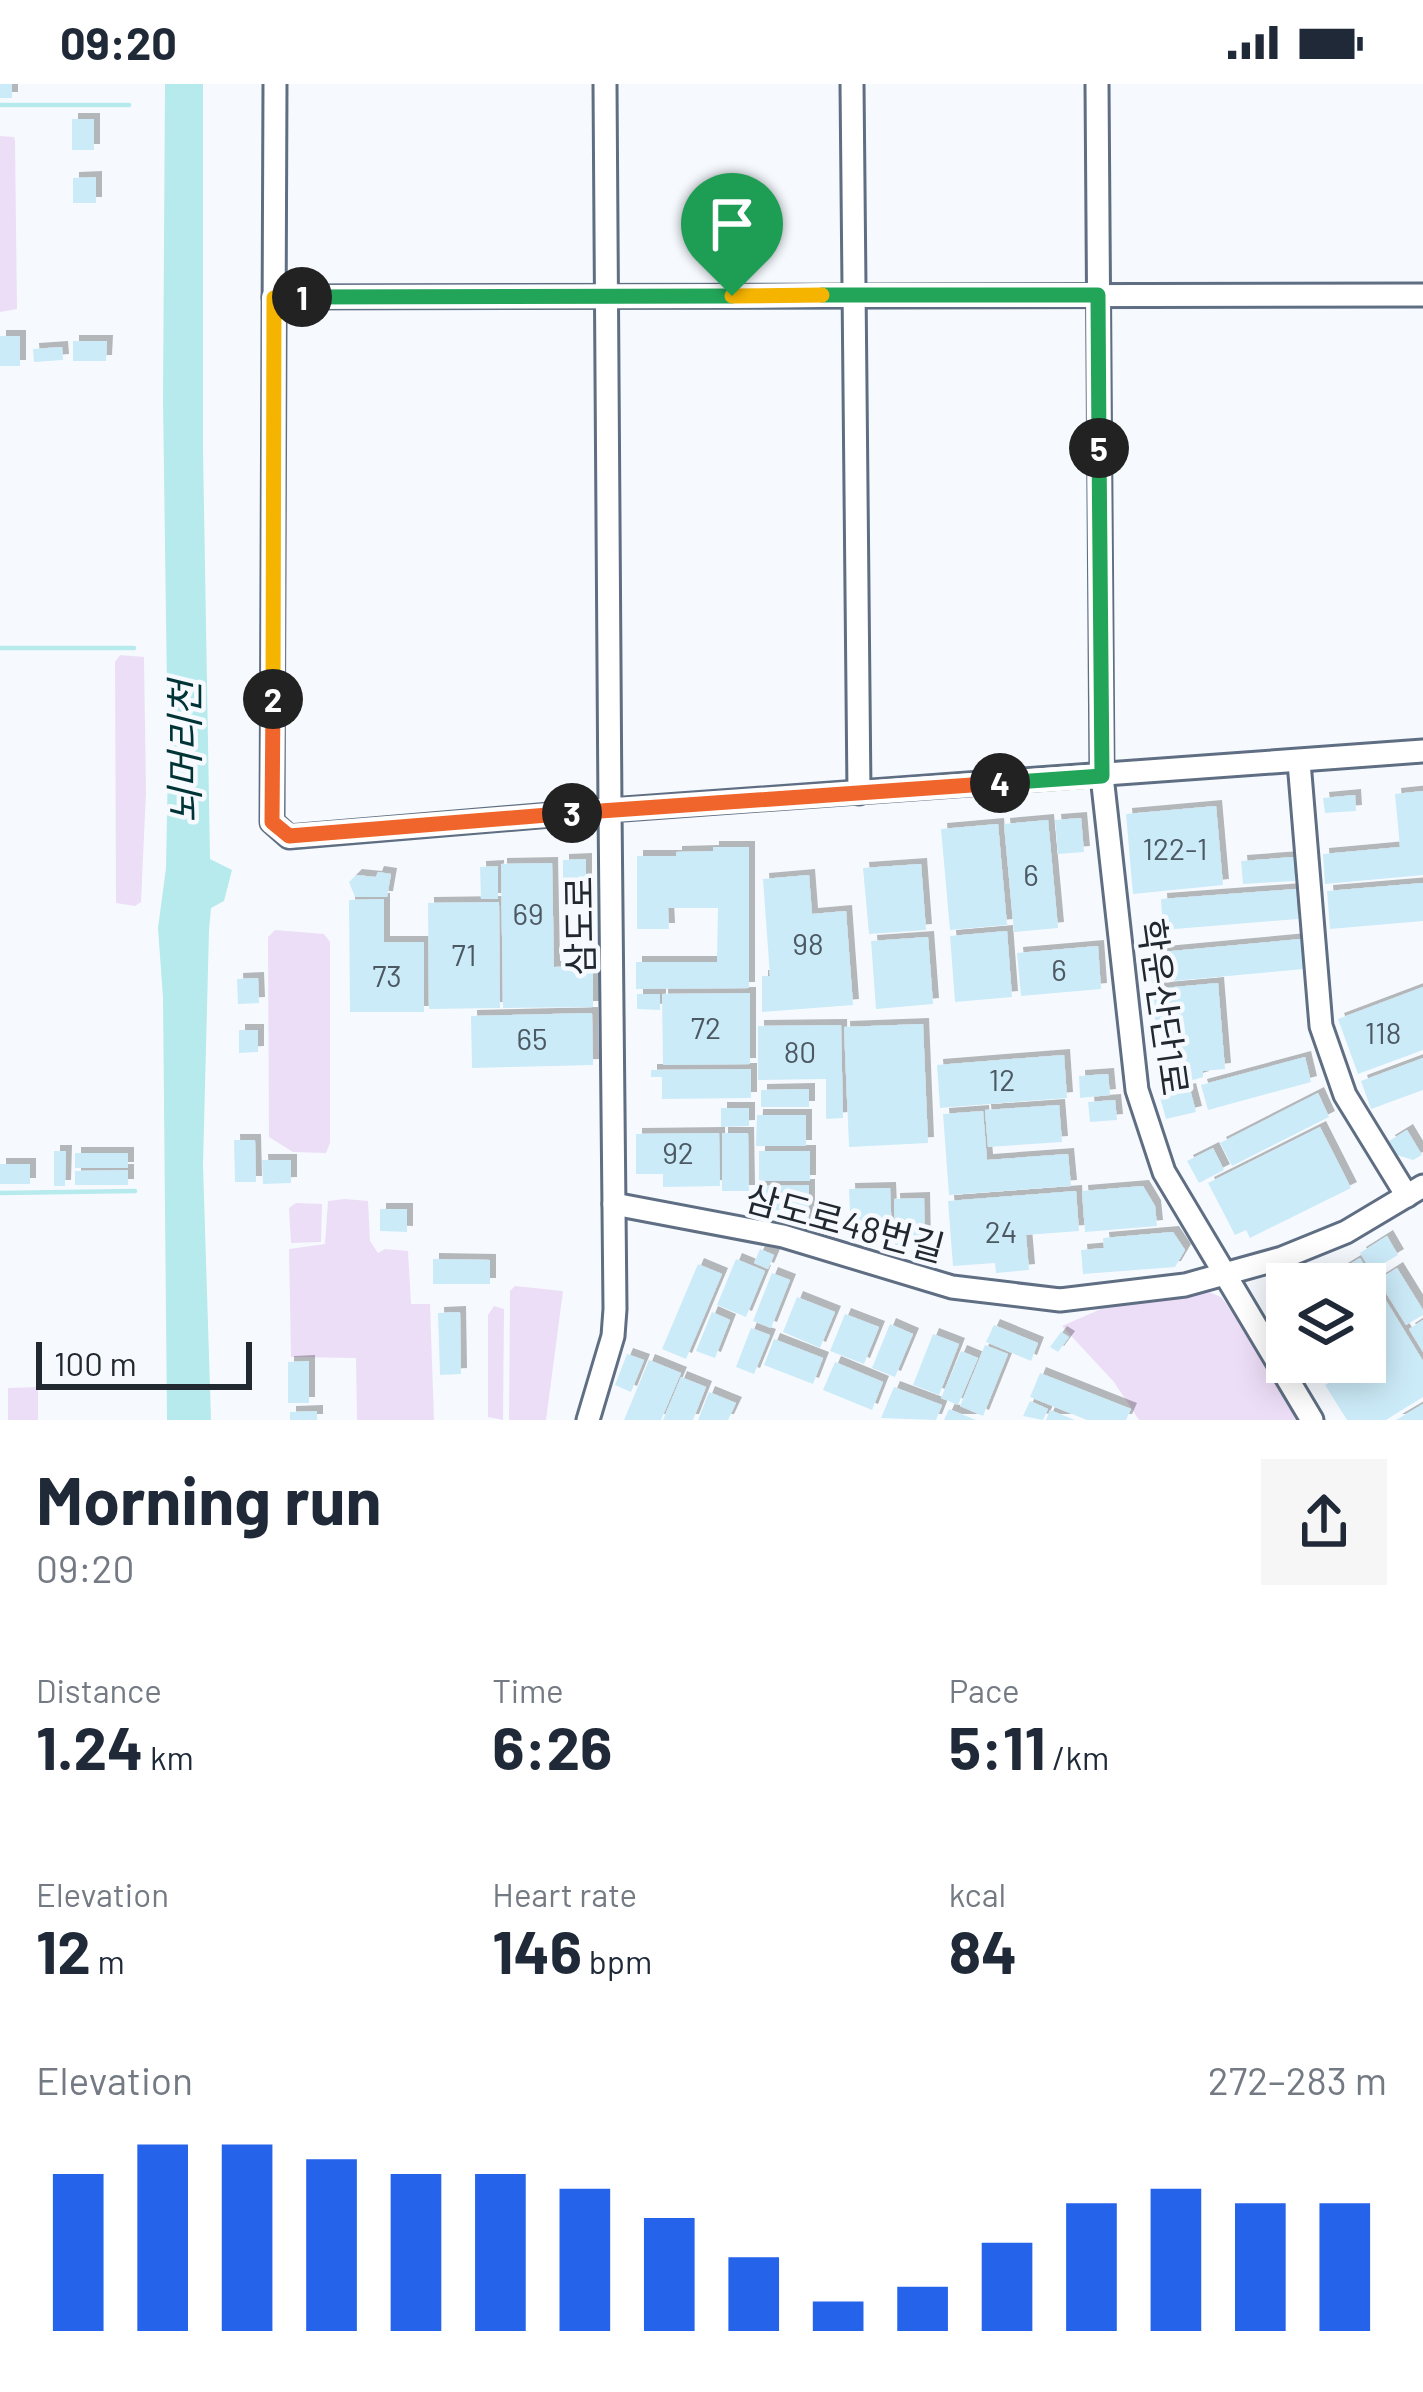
<!DOCTYPE html>
<html lang="en">
<head>
<meta charset="utf-8">
<style>
  :root { --surface:#fff; --page:#f6f6f7; --text:#1f2937; --muted:#747a83; --accent:#2563eb }
  body { margin:0; font-family:Barlow,"Noto Sans KR",sans-serif; background:var(--page); color:var(--text); height:100vh; display:flex; flex-direction:column; font-size:45px; white-space:nowrap }
  * { box-sizing:border-box; margin:0 }
  p { font-size:39px; color:var(--muted) }
  .icon { flex:none; width:66px; height:66px; fill:none; stroke:currentColor; stroke-width:2; stroke-linecap:round; stroke-linejoin:round }
  .map { position:relative; height:1336px; overflow:hidden }
  .details { display:flex; flex-direction:column; background:var(--surface); flex:1 }
  .details>* { flex:none }
  .controls { position:absolute; left:1266px; top:1179px; display:grid; gap:24px }
  .controls a { display:grid; place-items:center; width:120px; height:120px; border-radius:0px; background:var(--surface); box-shadow:0 6px 30px #0003; font-size:60px }
  .scale { position:absolute; left:36px; bottom:30px; width:216px; box-sizing:border-box; padding-left:12px; border:6px solid #212830; border-top:0; font-size:33px; line-height:42px; white-space:nowrap; color:#212830; -webkit-text-stroke:9px #f6fafe; paint-order:stroke }
  .pin { position:absolute; display:grid; place-items:center; width:102px; height:102px; color:#fff; margin:-123px -51px; border-radius:50% 50% 50% 0; rotate:-45deg; box-shadow:0 0 12px #0007 }
  .pin .icon { rotate:45deg }
  .km { position:absolute; width:60px; height:60px; margin:-30px; border-radius:50%; background:#222; color:#fff; font-size:33px; line-height:60px; text-align:center }
  .round { display:grid; place-items:center; flex:none; width:126px; height:126px; border-radius:0px; background:var(--page) }
  .headline { display:flex; align-items:center; justify-content:space-between; height:204px; padding:0 36px }
  h1 { font-size:66px; font-weight:700; line-height:90px }
  .figures { display:grid; grid-template-columns:repeat(3,1fr); gap:18px; height:204px; padding:12px 36px }
  .figures div { display:grid; align-content:center }
  .figures b { font-size:60px; font-weight:700 }
  .figures small { font-size:33px; font-weight:400 }
  .figures p { font-size:33px }
  .chart { height:336px; padding:24px 36px }
  .chart p { display:flex; justify-content:space-between }
  .chart svg { width:100%; height:216px; margin-top:12px; stroke:var(--accent); stroke-width:6 }
  .status { display:flex; justify-content:space-between; align-items:center; height:84px; padding:0 60px; background:var(--surface); direction:ltr }
  .status svg { height:33px; fill:currentColor }
  .map>svg:first-child { display:block }
</style>
</head>
<body>
<div class="status"><b>09:20</b><svg viewBox="0 0 49 12"><path d="M0 12V9h3v3zM5 12V6h3v6zM10 12V3h3v9zM15 12V0h3v12zM26 1h20v11H26zM47 4h2v5h-2z"/></svg></div>
<div class="map">
<svg width="1423" height="1336" viewBox="0 0 1423 1336">
  <defs>
    <filter id="shadow"><feDropShadow dx="6" dy="-6" stdDeviation="0" flood-color="#0004"/></filter>
  </defs>
  <rect width="100%" height="100%" fill="#f6fafe"/>
  <g fill="#eddef7">
    <path d="M0 52 14 53 15 57 17 225 0 228Z"/>
    <path d="M120 571 144 573 146 708 141 818 135 822 116 819 115 578Z"/>
    <path d="M275 846 324 850 330 858V1059L326 1069 293 1068 269 1053 268 853Z"/>
    <path d="M345 1115 368 1117 370 1157 378 1169 385 1165 408 1167 411 1220H430L434 1336H357L356 1274 291 1273 289 1165 325 1160 328 1117Z"/>
    <path d="M296 1119 322 1120 321 1158 291 1159 289 1124Z"/>
    <path d="M515 1202 563 1207 546 1336H509L510 1207Z"/>
    <path d="M1209 1208 1221 1213 1228 1222 1299 1336H1139L1114 1298 1062 1242 1101 1225Z"/>
    <path d="M494 1222 504 1225 503 1336 488 1333V1231Z"/>
    <path d="M38 1303V1336H8V1304Z"/>
  </g>
  <path fill="#b6eaed" d="M165 0H203V365L210 775 232 786 224 817 211 824 209 846 203 1081 211 1336H167L163 914 158 844 166 784 168 677 163 316Z"/>
  <g fill="none" stroke-linecap="round" stroke-linejoin="round">
    <g stroke="#b6eaed" stroke-width="4.5">
      <path d="M0 21H129"/>
      <path d="M0 564H134"/>
      <path d="M0 1109 135 1107"/>
    </g>
  </g>
  <g fill="#ccebf9" filter="url(#shadow)">
    <rect x="0" y="0" width="12" height="14"/>
    <rect x="72" y="35" width="22" height="31"/>
    <path d="M96 93V119H73V94Z"/>
    <rect x="0" y="252" width="20" height="30"/>
    <path d="M73 257H107L106 277H73Z"/>
    <path d="M62 263 63 276 34 278 33 265Z"/>
    <path d="M1423 707V791L1325 800 1323 770 1400 763 1395 710Z"/>
    <path d="M1355 711 1356 727 1325 729 1323 714Z"/>
    <path d="M1216 722 1223 801 1133 810 1126 730Z"/>
    <path d="M1081 734 1084 768 1058 770 1055 736Z"/>
    <path d="M1048 736 1058 844 1014 848 1004 740Z"/>
    <path d="M998 740 1007 841 950 846 941 745Z"/>
    <path d="M713 763H749V904L636 905V878H717L718 824H668L669 845H637V772H676V768L713 767Z"/>
    <path d="M1294 773 1295 797 1243 800 1241 777Z"/>
    <path d="M586 775V801L563 802V776Z"/>
    <path d="M552 779 554 883 593 882V923L503 924 501 780Z"/>
    <path d="M921 780 926 846 869 850 863 784Z"/>
    <path d="M498 782V815H481L480 783Z"/>
    <path d="M378 788 391 790 387 813H355L349 798 356 791 376 793Z"/>
    <path d="M809 791 812 830 846 827 853 921 762 928V892H770L763 795Z"/>
    <path d="M1423 799V837L1330 845 1327 807Z"/>
    <path d="M1296 805 1298 835 1163 846 1161 815Z"/>
    <path d="M384 815V858H424V928H350L349 816Z"/>
    <path d="M499 818 500 924 429 925 428 819Z"/>
    <path d="M1007 847 1012 913 955 918 950 852Z"/>
    <path d="M928 853 933 920 876 925 871 857Z"/>
    <path d="M1301 855 1304 885 1152 899 1150 869Z"/>
    <path d="M1098 862 1101 905 1021 912 1017 869Z"/>
    <path d="M258 894 259 919 238 920 237 895Z"/>
    <path d="M1218 899 1225 985 1203 987V993L1177 1001 1171 935 1155 936 1152 905Z"/>
    <path d="M1423 903V966L1358 990 1338 935Z"/>
    <path d="M750 909V980L663 981 662 910Z"/>
    <path d="M637 910H660V926L637 925Z"/>
    <path d="M592 929 593 981 472 984 471 932Z"/>
    <path d="M923 940 928 1059 849 1063 844 943Z"/>
    <path d="M841 941 843 1034 826 1035V995L758 996V942Z"/>
    <path d="M239 946H258V968L239 969Z"/>
    <path d="M1064 971 1067 1014 940 1024 937 981Z"/>
    <path d="M1305 973 1311 998 1208 1026 1201 1001Z"/>
    <path d="M1423 974V1006L1371 1025 1361 997Z"/>
    <path d="M751 985V1014L662 1015V993H651V986Z"/>
    <path d="M1108 990 1110 1011 1080 1014 1079 992Z"/>
    <path d="M809 1005V1023H761V1006Z"/>
    <path d="M1190 1005 1196 1028 1166 1035 1160 1013Z"/>
    <path d="M1318 1009 1329 1033 1232 1082 1220 1059Z"/>
    <path d="M1115 1016 1117 1036 1090 1038 1088 1018Z"/>
    <path d="M1059 1021 1062 1058 988 1063 985 1026Z"/>
    <path d="M721 1024H749V1042L721 1043Z"/>
    <path d="M983 1027 987 1076 1068 1070 1071 1102 949 1111 943 1030Z"/>
    <path d="M757 1031H806V1062H756Z"/>
    <path d="M1320 1043 1351 1104 1250 1154 1246 1146 1235 1151 1208 1099Z"/>
    <path d="M1407 1046 1422 1071 1413 1076 1397 1071 1389 1057Z"/>
    <path d="M719 1049 720 1102 663 1103V1090H636V1050Z"/>
    <path d="M722 1049H748L749 1107H722Z"/>
    <path d="M234 1056H255L256 1098H235Z"/>
    <path d="M1213 1064 1224 1086 1199 1099 1187 1077Z"/>
    <path d="M54 1067H66L65 1102H54Z"/>
    <rect x="759" y="1067" width="51" height="30"/>
    <rect x="75" y="1069" width="53" height="15"/>
    <path d="M262 1076H291V1099L263 1100Z"/>
    <rect x="0" y="1080" width="30" height="20"/>
    <path d="M128 1086V1101H75V1087Z"/>
    <path d="M809 1101V1143L769 1131V1112L759 1113V1102Z"/>
    <path d="M1143 1102 1155 1122 1157 1142 1085 1148 1082 1107Z"/>
    <path d="M890 1104 892 1152 851 1153 849 1105Z"/>
    <path d="M1076 1107 1079 1147 1026 1151 1029 1186 996 1189 995 1179 953 1182 948 1117Z"/>
    <path d="M924 1114 925 1165H917V1161H895L894 1115Z"/>
    <path d="M380 1125H407V1148L380 1147Z"/>
    <path d="M1173 1148 1185 1166 1175 1183 1083 1190 1081 1166 1104 1164 1103 1154Z"/>
    <path d="M1387 1152 1398 1171 1371 1187 1360 1169Z"/>
    <path d="M760 1165 774 1171 768 1185 754 1179Z"/>
    <path d="M1360 1174 1423 1277V1313L1386 1336H1347L1325 1301 1344 1290 1337 1278H1365V1200H1311L1309 1196 1318 1190 1322 1197Z"/>
    <path d="M433 1175 490 1176V1200H433Z"/>
    <path d="M736 1175 765 1187 746 1233 717 1221Z"/>
    <path d="M698 1180 722 1190 686 1275 662 1265Z"/>
    <path d="M1397 1184 1423 1226V1231L1406 1241 1378 1196Z"/>
    <path d="M772 1189 790 1196 771 1244 753 1237Z"/>
    <path d="M1287 1202V1245H1284L1273 1237 1268 1225 1272 1211Z"/>
    <path d="M797 1213 835 1228 820 1264 783 1248Z"/>
    <path d="M460 1228 461 1290 440 1291 438 1229Z"/>
    <path d="M712 1228 730 1236 715 1274 696 1267Z"/>
    <path d="M845 1230 879 1243 864 1280 830 1267Z"/>
    <path d="M1423 1236V1268L1409 1245Z"/>
    <path d="M890 1240 913 1250 895 1293 872 1284Z"/>
    <path d="M994 1241 1038 1259 1031 1277 986 1258Z"/>
    <path d="M751 1244 770 1251 754 1290 736 1283Z"/>
    <path d="M1061 1248 1069 1253 1058 1268 1050 1263Z"/>
    <path d="M933 1250 959 1260 939 1311 913 1301Z"/>
    <path d="M774 1255 823 1274 813 1300 764 1281Z"/>
    <path d="M985 1261 1008 1270 983 1332 960 1322Z"/>
    <path d="M961 1267 978 1274 958 1321 941 1314Z"/>
    <path d="M627 1270 644 1276 631 1308 615 1301Z"/>
    <path d="M649 1276 681 1289 661 1336H624Z"/>
    <path d="M309 1277V1319H288V1278Z"/>
    <path d="M835 1278 883 1298 872 1326 823 1306Z"/>
    <path d="M1040 1289 1131 1325 1126 1336H1087L1030 1313Z"/>
    <path d="M681 1293 706 1303 693 1336H663Z"/>
    <path d="M894 1303 942 1321 936 1336 881 1334Z"/>
    <path d="M709 1308 736 1319 728 1336H698Z"/>
    <path d="M1030 1317 1048 1325 1043 1336 1023 1332Z"/>
    <path d="M1423 1320V1336H1396Z"/>
    <path d="M949 1325 976 1336H944Z"/>
    <path d="M1050 1326 1075 1336H1046Z"/>
    <path d="M317 1327V1336H290V1328Z"/>
  </g>
  <g fill="none" stroke-linecap="round" stroke-linejoin="round">
    <defs>
      <g id="minor">
        <path d="M275 0 272 738 289 753 610 726 605 0"/>
        <path d="M852 0 859 709"/>
        <path d="M1097 0 1102 692 1137 1006 1164 1088 1312 1336"/>
        <path d="M274 213 1423 211"/>
        <path d="M1299 678 1321 942 1345 1011 1407 1112"/>
        <path d="M614 1120 783 1152 952 1203 1060 1216 1185 1201 1282 1174 1346 1148 1423 1102"/>
        <path d="M588 1336 613 1252 615 1225 610 726 1423 667"/>
      </g>
    </defs>
    <use href="#minor" stroke="#5f6e83" stroke-width="27"/>
    <use href="#minor" stroke="#fff" stroke-width="21"/>
  </g>
  <g fill="none" stroke-linecap="round" stroke-linejoin="round">
    <defs>
      <path id="split-1" d="M302 213 732 212"/>
      <path id="split-2" d="M273 615 274 214 302 213"/>
      <path id="split-3" d="M273 615 272 738 289 752 572 729"/>
      <path id="split-4" d="M572 729 1000 699"/>
      <path id="split-5" d="M1000 699 1102 692 1099 364"/>
      <path id="split-6" d="M822 211H1098L1099 364"/>
      <path id="split-7" d="M732 212 822 211"/>
    </defs>
    <use href="#split-1" stroke="#fff" stroke-width="24"/>
    <use href="#split-2" stroke="#fff" stroke-width="24"/>
    <use href="#split-3" stroke="#fff" stroke-width="24"/>
    <use href="#split-4" stroke="#fff" stroke-width="24"/>
    <use href="#split-5" stroke="#fff" stroke-width="24"/>
    <use href="#split-6" stroke="#fff" stroke-width="24"/>
    <use href="#split-7" stroke="#fff" stroke-width="24"/>
    <use href="#split-1" stroke="#22a559" stroke-width="15"/>
    <use href="#split-2" stroke="#f5b400" stroke-width="15"/>
    <use href="#split-3" stroke="#f0652b" stroke-width="15"/>
    <use href="#split-4" stroke="#f0652b" stroke-width="15"/>
    <use href="#split-5" stroke="#22a559" stroke-width="15"/>
    <use href="#split-6" stroke="#22a559" stroke-width="15"/>
    <use href="#split-7" stroke="#f5b400" stroke-width="15"/>
  </g>
  <g text-anchor="middle" stroke-width="9" stroke-linejoin="round" paint-order="stroke">
    <g font-size="30" fill="#4c5962">
      <text x="1175" y="776">122-1</text>
      <text x="1031" y="802">6</text>
      <text x="528" y="841">69</text>
      <text x="808" y="871">98</text>
      <text x="464" y="882">71</text>
      <text x="1059" y="897">6</text>
      <text x="387" y="903">73</text>
      <text x="706" y="955">72</text>
      <text x="1383" y="960">118</text>
      <text x="532" y="966">65</text>
      <text x="800" y="979">80</text>
      <text x="1002" y="1007">12</text>
      <text x="678" y="1080">92</text>
      <text x="1001" y="1159">24</text>
    </g>
    <g font-size="36" fill="#212830" stroke="#f6fafe">
      <text transform="translate(580 842) rotate(-91)" y="13">삼도로</text>
      <text transform="translate(1163 923) rotate(82)" y="13">학운산단1로</text>
      <text transform="translate(845 1139) rotate(15)" y="13">삼도로48번길</text>
    </g>
    <g font-size="39" font-style="italic" fill="#003336" stroke="#f6fafe">
      <text transform="translate(185 668) rotate(-90)" y="14">뇌머리천</text>
    </g>
  </g>
</svg>
<div class="controls">
<a><svg class="icon" aria-label="layers" viewBox="0 0 24 24"><path d="M12 4l9 5-9 5-9-5zM3 14l9 5 9-5"/></svg></a>
</div>
<div class="scale">100 m</div>
<div class="pin" style="left:732px;top:212px;background:#1e9e55"><svg class="icon" aria-label="arrive" viewBox="0 0 24 24"><path d="M6 21V4h12l-3 4 3 4H6"/></svg></div>
<b class="km" style="left:302px;top:213px">1</b>
<b class="km" style="left:273px;top:615px">2</b>
<b class="km" style="left:572px;top:729px">3</b>
<b class="km" style="left:1000px;top:699px">4</b>
<b class="km" style="left:1099px;top:364px">5</b>
</div>
<section class="details">
<div class="headline"><div><h1>Morning run</h1><p>09:20</p></div><a class="round"><svg class="icon" aria-label="share" viewBox="0 0 24 24"><path d="M12 15V3M7 8l5-5 5 5M5 13v7h14v-7"/></svg></a></div>
<div class="figures">
<div><p>Distance</p><b>1.24<small> km</small></b></div>
<div><p>Time</p><b>6:26</b></div>
<div><p>Pace</p><b>5:11<small> /km</small></b></div>
</div>
<div class="figures">
<div><p>Elevation</p><b>12<small> m</small></b></div>
<div><p>Heart rate</p><b>146<small> bpm</small></b></div>
<div><p>kcal</p><b>84</b></div>
</div>
<div class="chart"><p><span>Elevation</span>272–283 m</p>
<svg viewBox="0 0 160 44" preserveAspectRatio="none"><path d="M5 44V12M15 44V6M25 44V6M35 44V9M45 44V12M55 44V12M65 44V15M75 44V21M85 44V29M95 44V38M105 44V35M115 44V26M125 44V18M135 44V15M145 44V18M155 44V18"/></svg>
</div>
</section>
</body>
</html>
